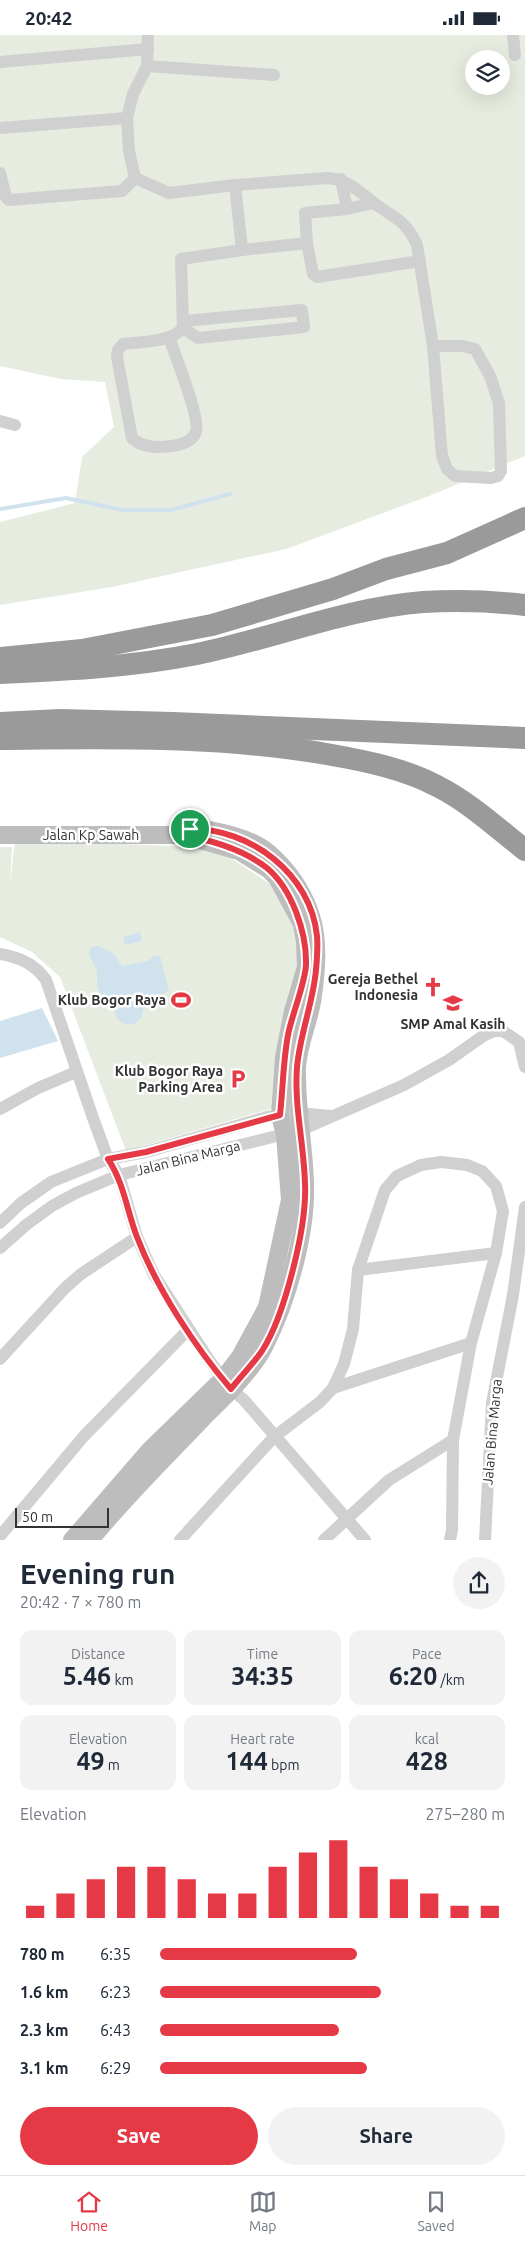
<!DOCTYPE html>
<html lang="en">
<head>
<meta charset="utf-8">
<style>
  :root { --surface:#fff; --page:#f2f2f3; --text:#1f2937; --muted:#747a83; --line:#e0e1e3; --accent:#e63946 }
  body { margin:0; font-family:Ubuntu,sans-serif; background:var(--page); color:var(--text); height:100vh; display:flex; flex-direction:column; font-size:19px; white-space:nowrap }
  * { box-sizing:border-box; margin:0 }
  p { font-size:16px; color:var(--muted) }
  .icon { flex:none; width:28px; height:28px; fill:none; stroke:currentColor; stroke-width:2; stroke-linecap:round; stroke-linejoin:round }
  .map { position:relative; height:1505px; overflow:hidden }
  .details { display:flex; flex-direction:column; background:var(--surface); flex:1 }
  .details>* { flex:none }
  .controls { position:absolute; left:465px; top:15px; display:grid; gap:10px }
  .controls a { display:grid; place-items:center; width:45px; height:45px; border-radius:50%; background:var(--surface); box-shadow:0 5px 20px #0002; font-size:25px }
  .scale { position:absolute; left:15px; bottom:12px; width:94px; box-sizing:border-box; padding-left:5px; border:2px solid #333; border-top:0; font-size:14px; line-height:18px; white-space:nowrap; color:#333; -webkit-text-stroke:4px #fff; paint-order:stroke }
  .pin { position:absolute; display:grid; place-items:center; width:42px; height:42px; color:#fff; margin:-21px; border:2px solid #fff; border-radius:50%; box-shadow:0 1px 5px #0007 }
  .round { display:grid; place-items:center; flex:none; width:52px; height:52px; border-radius:26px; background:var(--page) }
  .head { display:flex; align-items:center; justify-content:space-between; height:85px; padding:0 20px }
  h1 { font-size:28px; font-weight:700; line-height:38px }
  .figures { display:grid; grid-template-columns:repeat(3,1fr); gap:8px; height:85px; padding:5px 20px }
  .figures div { display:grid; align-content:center; border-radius:12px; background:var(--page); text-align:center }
  .figures b { font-size:25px; font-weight:700 }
  .figures small { font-size:14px; font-weight:400 }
  .figures p { font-size:14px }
  .chart { height:140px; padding:10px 20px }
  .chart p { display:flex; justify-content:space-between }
  .chart svg { width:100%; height:90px; margin-top:5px; stroke:var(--accent); stroke-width:6 }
  .action { display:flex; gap:10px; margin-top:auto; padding:10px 20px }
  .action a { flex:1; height:58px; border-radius:30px; background:var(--accent); color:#fff; font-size:20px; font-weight:700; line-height:58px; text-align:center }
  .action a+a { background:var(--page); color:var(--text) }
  ul { padding:0 20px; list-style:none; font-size:16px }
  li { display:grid; grid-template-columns:80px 60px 1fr; align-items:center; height:38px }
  li i { height:12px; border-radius:6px; background:var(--accent) }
  .status { display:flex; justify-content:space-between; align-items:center; height:35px; padding:0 25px; background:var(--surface); direction:ltr }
  .status svg { height:14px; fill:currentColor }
  .dock { display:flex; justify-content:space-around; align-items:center; height:70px; border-top:1px solid var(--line); background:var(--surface); font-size:14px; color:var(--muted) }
  .dock a { display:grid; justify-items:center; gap:2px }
  .dock .selected { color:var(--accent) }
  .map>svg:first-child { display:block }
</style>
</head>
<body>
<div class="status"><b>20:42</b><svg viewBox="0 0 49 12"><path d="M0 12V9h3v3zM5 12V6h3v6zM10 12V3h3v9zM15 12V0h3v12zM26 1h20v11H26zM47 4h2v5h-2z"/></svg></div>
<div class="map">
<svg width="525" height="1505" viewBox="0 0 525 1505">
  <rect width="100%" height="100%" fill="#fff"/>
  <g fill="#e6ecdf" fill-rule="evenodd">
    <path d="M0 0H525V421L429 461 286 514 112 552 0 570V487L75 468 82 422 114 392 105 347 61 344 0 331ZM474 24H501V51H474Z"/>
    <path d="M37 805 216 813 279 855 293 881 303 933 277 1072 126 1116 60 942 32 917 0 902V812H12L10 849 15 806Z"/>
  </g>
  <g fill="#cfe2ee">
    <path d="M140 897 142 906 125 910 123 902Z"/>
    <path d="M99 911 113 918 122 931 148 926 154 921H160L169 956 161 960 159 967 153 971 147 970 143 975 142 982 134 989H125L118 985C112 975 114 964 101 960L97 951V936L89 919 91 912Z"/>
    <path d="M42 973 58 1006 0 1023V986Z"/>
  </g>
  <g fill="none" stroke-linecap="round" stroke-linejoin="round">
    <path stroke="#cfe2ee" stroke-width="4" d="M0 474 66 463 122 475H171L230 459"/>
    <g stroke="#d0d0d0" stroke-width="12">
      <path d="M513 0 515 20"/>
      <path d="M0 27 148 14"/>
      <path d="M147 31 274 40"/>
      <path d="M0 93 127 83"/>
      <path d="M0 138 6 162 9 165 122 156 135 143 169 158 235 150 328 143C349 145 358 156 374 168 394 183 406 185 417 210L433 311 442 421 447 434 455 441 491 443 498 441 501 436 499 368 490 341 475 314 463 311H433"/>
      <path d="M135 143 129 116 127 83 133 59 147 31 148 0"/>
      <path d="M341 144 347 174 374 168"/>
      <path d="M235 150 242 215 307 208"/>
      <path d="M347 174 305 178 307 208 313 239 317 242 420 226"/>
      <path d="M183 293 198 303 304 292 302 275 184 286"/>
      <path d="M169 302C174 318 201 384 196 397 192 407 181 410 171 411 157 413 143 413 132 403L117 322 118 315 123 309C140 307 172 307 183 293L181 224 242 215"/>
      <path d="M0 386 15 390"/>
      <path d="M0 919C20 923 34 928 46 945L93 1083 108 1124 119 1140 137 1202 154 1240 211 1328 231 1354 244 1365 365 1505"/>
      <path d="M0 1074 38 1053 76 1037"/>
      <path d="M0 1188 21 1168 51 1147 108 1124 146 1117 267 1082 298 1078 331 1081"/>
      <path d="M0 1213 26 1190 52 1171 76 1158 119 1140 301 1095 404 1050 449 1025 483 1001 494 996H503L519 1007 525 1032"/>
      <path d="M358 1235 496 1218"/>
      <path d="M0 1324 65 1253 81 1239 137 1202"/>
      <path d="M333 1353 471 1308"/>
      <path d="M0 1501 84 1401 188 1295"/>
      <path d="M180 1505 274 1402 320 1367 333 1353 344 1329 353 1294 358 1235 385 1155 397 1141 421 1130 441 1127 467 1130 482 1136 496 1151 503 1176 496 1218 471 1308 453 1405 452 1495 450 1505"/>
      <path d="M324 1505 389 1445 453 1405"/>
      <path d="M485 1505 492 1368 513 1260 525 1172"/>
    </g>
    <g stroke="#bdbdbd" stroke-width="18">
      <path d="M0 800H183L239 816 268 834 277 843 302 889 305 907 306 932 293 976 284 1022 280 1080 285 1100 290 1165 267 1272 240 1322 223 1344 150 1415 72 1505"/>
      <path d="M90 1505C125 1462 165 1423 203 1383 223 1363 251 1337 264 1312 287 1267 307 1198 305 1148 304 1110 296 1072 297 1033 298 1010 308 990 312 967 320 917 320 879 288 838 279 827 269 816 257 810 240 801 222 798 204 794"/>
    </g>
    <g stroke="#9a9a9a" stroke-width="22">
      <path d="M0 623 82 615 212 590 333 554 386 534 447 518 525 483"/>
      <path d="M0 638C66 635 131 632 197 619 271 604 347 573 423 567 457 565 491 566 525 570"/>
      <path d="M0 688 60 685 173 688 525 703"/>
      <path d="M0 704C111 703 222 700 332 720 366 726 405 734 437 751 469 767 497 793 525 815"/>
    </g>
  </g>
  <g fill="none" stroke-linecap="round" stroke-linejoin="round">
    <defs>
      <path id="route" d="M190 794C250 793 311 839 317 901 318 912 317 924 316 935 313 968 300 999 297 1032 294 1071 304 1109 305 1149 307 1191 285 1280 262 1316 253 1329 241 1341 231 1354 195 1312 157 1254 137 1202 127 1176 124 1148 108 1124L146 1117 280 1080C283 1053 283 1027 288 1000 292 979 305 949 306 930 307 898 292 854 267 833 244 815 211 805 182 800Z"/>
    </defs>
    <use href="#route" stroke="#fff" stroke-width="10"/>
    <use href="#route" stroke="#e63946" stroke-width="6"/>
  </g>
  <defs>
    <symbol id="church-bare" viewBox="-9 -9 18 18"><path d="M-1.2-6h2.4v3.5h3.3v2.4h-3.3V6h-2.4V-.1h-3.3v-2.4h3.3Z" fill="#e63946" stroke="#fff" stroke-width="2.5" paint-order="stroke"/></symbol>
    <symbol id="stadium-bare" viewBox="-9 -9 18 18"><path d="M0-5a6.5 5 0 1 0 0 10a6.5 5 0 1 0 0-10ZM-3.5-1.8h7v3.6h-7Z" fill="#e63946" stroke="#fff" stroke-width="2.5" paint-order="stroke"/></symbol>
    <symbol id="school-bare" viewBox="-9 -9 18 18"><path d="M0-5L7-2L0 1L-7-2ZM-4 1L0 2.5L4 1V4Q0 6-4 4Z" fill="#e63946" stroke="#fff" stroke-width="2.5" paint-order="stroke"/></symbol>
    <symbol id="parking-bare" viewBox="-9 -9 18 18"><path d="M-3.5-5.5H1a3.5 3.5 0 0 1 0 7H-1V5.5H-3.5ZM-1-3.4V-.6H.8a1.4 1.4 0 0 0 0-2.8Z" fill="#e63946" stroke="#fff" stroke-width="2.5" paint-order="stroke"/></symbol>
  </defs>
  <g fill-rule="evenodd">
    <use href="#church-bare" x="419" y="938" width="28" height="28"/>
    <use href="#stadium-bare" x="167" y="951" width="28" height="28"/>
    <use href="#school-bare" x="439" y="954" width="28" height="28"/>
    <use href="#parking-bare" x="224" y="1030" width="28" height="28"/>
  </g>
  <g text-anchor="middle" stroke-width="5" stroke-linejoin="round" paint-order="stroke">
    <g font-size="14" fill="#333" stroke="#fff">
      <text x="91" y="805">Jalan Kp Sawah</text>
      <text transform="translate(188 1123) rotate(-14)" y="5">Jalan Bina Marga</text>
      <text transform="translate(492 1397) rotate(-85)" y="5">Jalan Bina Marga</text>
    </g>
    <g font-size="14" font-weight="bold" fill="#333" stroke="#fff" text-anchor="end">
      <text x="418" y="949">Gereja Bethel<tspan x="418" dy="16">Indonesia</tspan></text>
      <text x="166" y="970">Klub Bogor Raya</text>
      <text x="453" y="994" text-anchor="middle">SMP Amal Kasih</text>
      <text x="223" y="1041">Klub Bogor Raya<tspan x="223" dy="16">Parking Area</tspan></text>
    </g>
  </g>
</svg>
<div class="controls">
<a><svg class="icon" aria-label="layers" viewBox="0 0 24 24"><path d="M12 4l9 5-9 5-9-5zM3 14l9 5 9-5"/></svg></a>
</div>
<div class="scale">50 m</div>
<div class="pin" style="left:190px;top:794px;background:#1e9e55"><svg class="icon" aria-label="arrive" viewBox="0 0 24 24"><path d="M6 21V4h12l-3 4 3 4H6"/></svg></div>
</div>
<section class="details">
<div class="head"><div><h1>Evening run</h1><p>20:42 · 7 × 780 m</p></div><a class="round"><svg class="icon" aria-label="share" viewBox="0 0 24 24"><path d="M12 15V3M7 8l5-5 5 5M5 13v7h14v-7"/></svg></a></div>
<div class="figures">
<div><p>Distance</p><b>5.46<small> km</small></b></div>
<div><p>Time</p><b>34:35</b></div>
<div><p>Pace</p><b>6:20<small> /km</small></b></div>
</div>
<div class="figures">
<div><p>Elevation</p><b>49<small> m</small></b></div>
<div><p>Heart rate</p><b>144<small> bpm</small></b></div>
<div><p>kcal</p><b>428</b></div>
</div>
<div class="chart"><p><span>Elevation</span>275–280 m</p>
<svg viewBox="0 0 160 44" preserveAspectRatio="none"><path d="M5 44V38M15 44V32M25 44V25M35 44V19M45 44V19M55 44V25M65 44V32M75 44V32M85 44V19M95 44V12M105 44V6M115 44V19M125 44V25M135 44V32M145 44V38M155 44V38"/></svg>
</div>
<ul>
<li><b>780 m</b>6:35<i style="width:57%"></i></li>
<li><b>1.6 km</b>6:23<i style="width:64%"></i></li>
<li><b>2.3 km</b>6:43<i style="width:52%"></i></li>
<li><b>3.1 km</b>6:29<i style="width:60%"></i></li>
</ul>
<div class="action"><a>Save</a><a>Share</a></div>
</section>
<nav class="dock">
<a class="selected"><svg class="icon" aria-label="home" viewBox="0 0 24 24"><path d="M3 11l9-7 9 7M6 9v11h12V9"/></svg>Home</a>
<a><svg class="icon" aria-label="map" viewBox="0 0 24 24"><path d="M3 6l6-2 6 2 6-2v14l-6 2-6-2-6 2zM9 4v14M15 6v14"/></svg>Map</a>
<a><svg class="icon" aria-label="saved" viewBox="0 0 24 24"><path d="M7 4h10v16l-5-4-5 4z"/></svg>Saved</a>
</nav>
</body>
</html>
